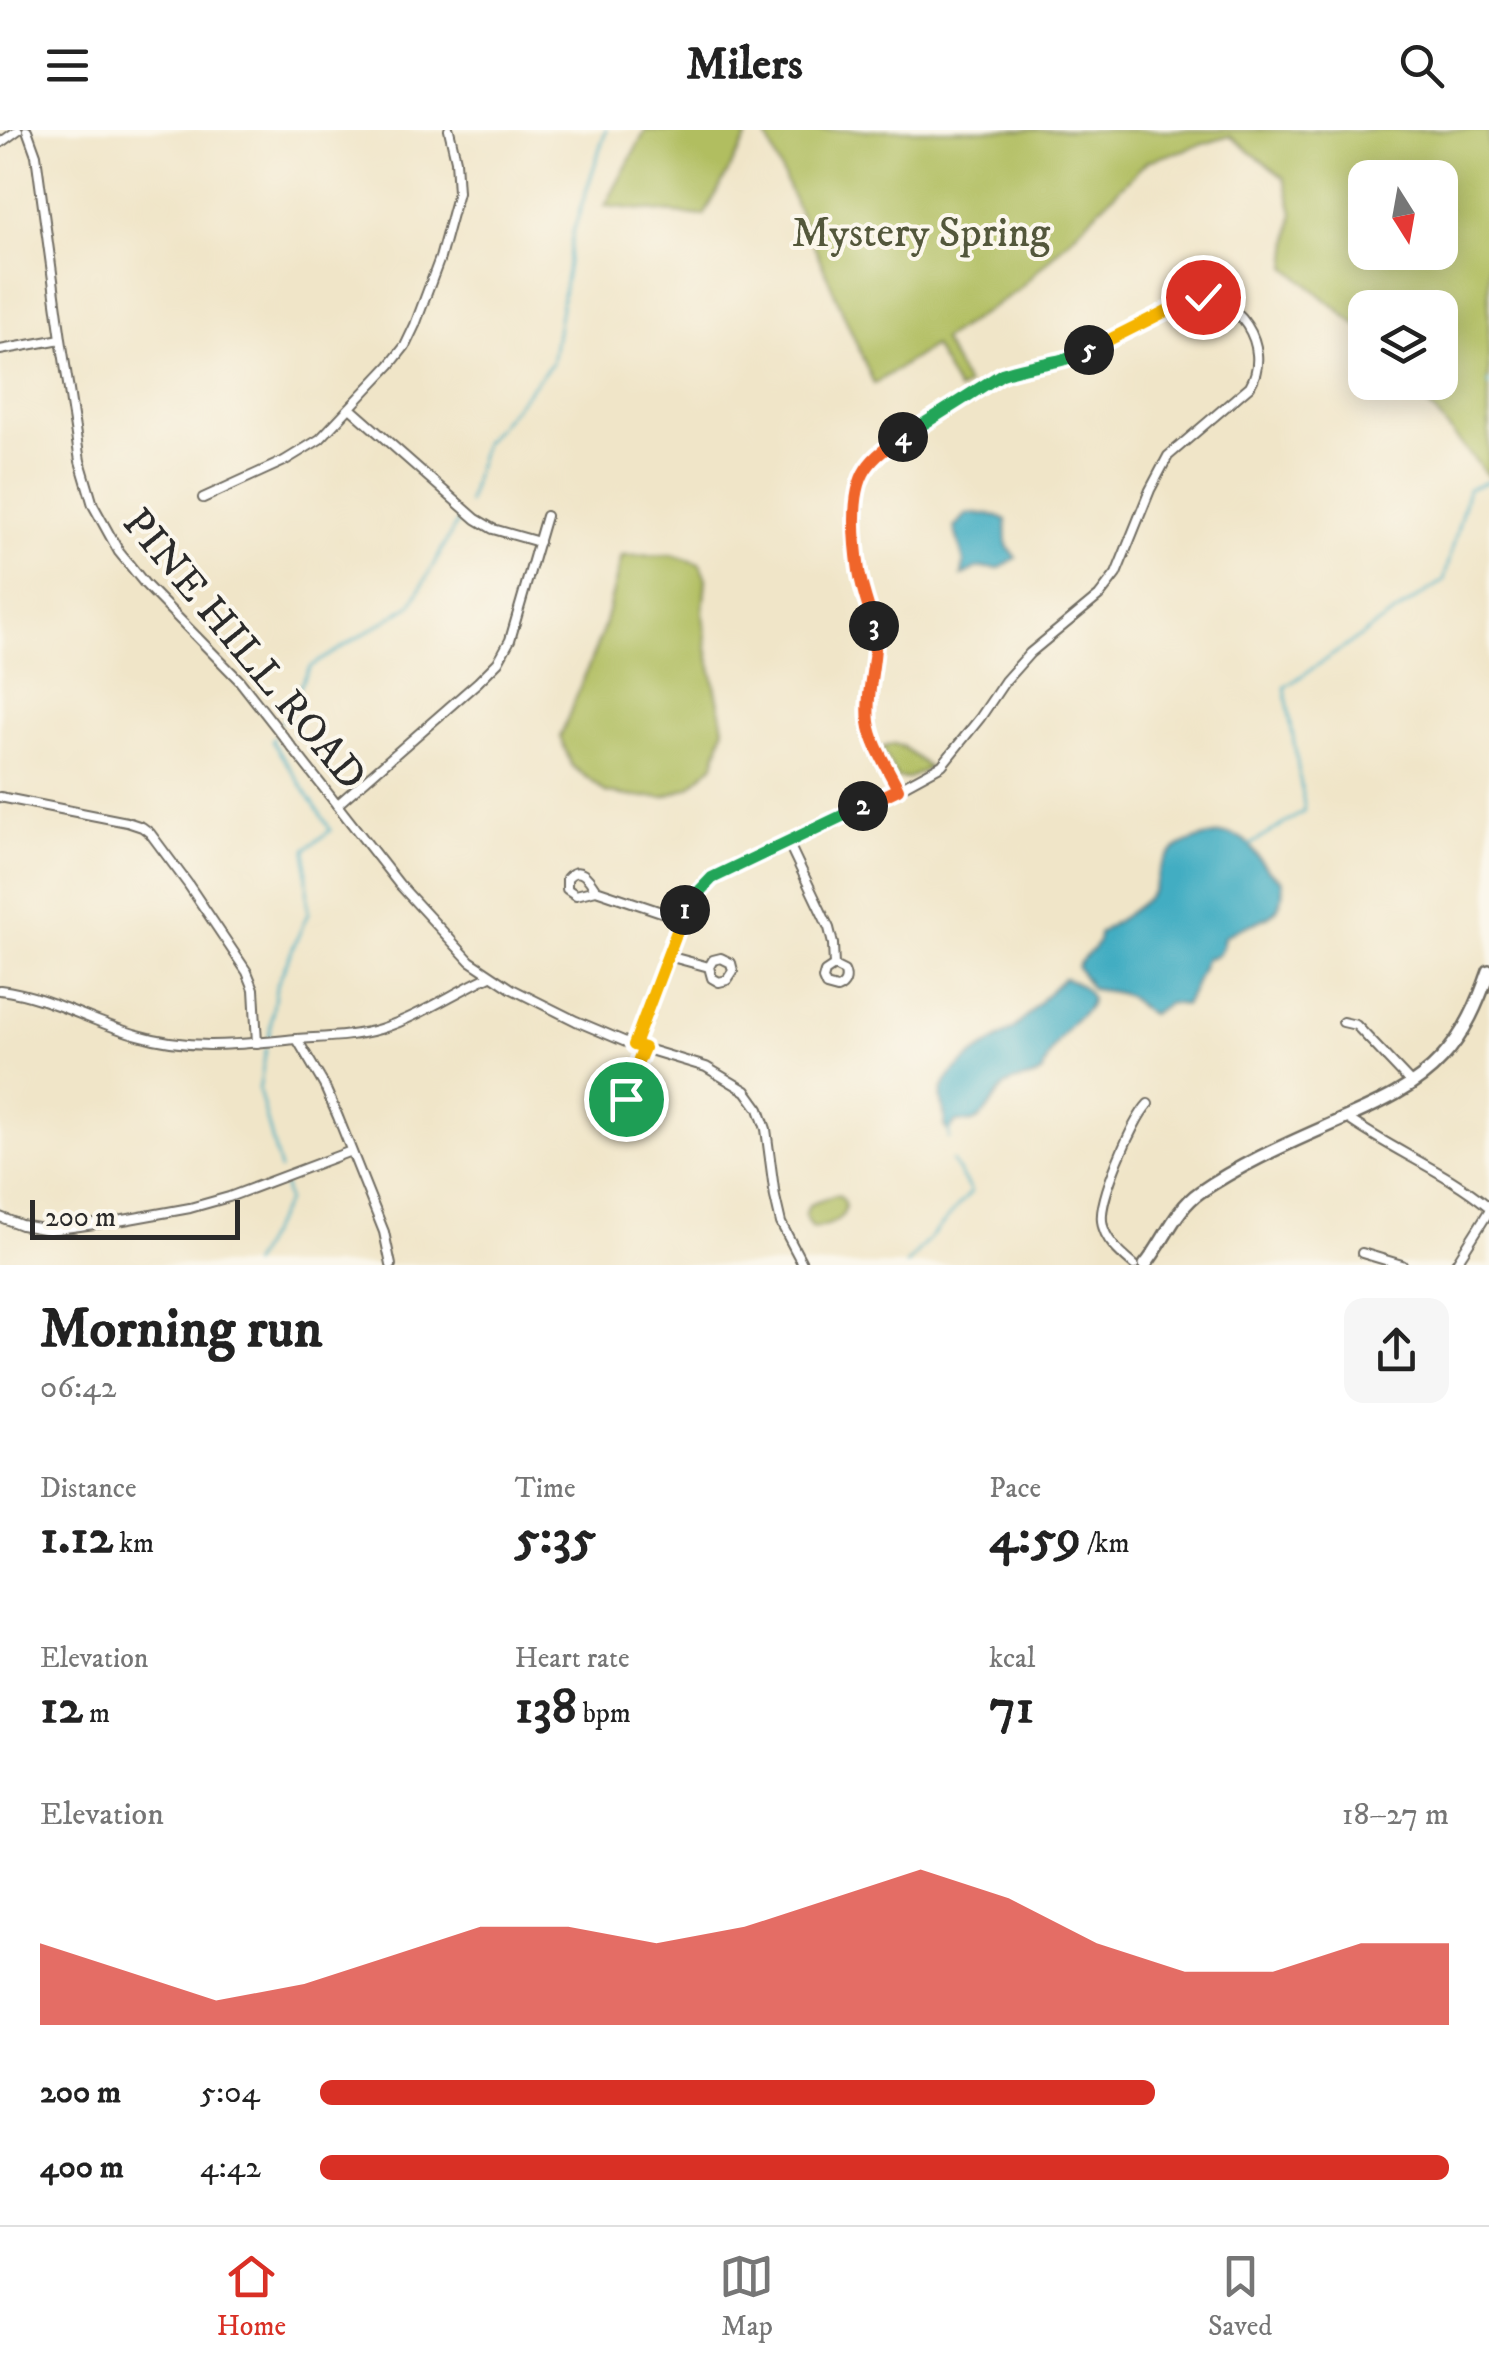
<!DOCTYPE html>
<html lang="en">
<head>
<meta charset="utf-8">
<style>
  :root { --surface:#fff; --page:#f6f6f6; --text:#222; --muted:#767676; --line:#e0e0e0; --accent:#d93025 }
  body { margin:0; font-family:"IM FELL DW Pica",serif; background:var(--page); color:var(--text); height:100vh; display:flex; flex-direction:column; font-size:38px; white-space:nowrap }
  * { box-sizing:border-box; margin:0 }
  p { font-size:32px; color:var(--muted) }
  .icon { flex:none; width:55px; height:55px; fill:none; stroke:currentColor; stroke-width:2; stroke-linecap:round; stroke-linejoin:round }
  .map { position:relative; height:1135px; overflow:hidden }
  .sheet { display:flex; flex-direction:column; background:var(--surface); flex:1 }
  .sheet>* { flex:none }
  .needle { width:65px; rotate:169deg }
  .buttons { position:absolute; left:1348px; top:30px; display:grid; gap:20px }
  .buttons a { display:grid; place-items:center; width:110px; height:110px; border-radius:20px; background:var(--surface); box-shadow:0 5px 25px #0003; font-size:50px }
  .scale { position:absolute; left:30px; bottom:25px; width:210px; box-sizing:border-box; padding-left:10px; border:5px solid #2b2b2b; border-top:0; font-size:28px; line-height:35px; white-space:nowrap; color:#2b2b2b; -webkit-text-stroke:8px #fbf7ec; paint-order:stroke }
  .pin { position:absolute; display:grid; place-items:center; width:85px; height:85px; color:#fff; margin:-42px; border:5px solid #fff; border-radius:50%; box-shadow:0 2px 10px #0007 }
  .km { position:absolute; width:50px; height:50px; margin:-25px; border-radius:50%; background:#222; color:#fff; font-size:28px; line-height:50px; text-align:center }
  .round { display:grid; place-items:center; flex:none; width:105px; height:105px; border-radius:20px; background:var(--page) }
  .summary { display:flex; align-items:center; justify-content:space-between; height:170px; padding:0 40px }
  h1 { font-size:55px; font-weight:800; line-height:75px }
  .figures { display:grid; grid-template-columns:repeat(3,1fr); gap:15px; height:170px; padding:10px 40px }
  .figures div { display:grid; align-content:center }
  .figures b { font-size:50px; font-weight:800 }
  .figures small { font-size:28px; font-weight:400 }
  .figures p { font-size:28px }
  .chart { height:280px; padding:20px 40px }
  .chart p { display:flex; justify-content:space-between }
  .chart svg { width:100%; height:180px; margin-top:10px; fill:var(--accent); opacity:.7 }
  ul { padding:0 40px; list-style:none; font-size:32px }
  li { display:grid; grid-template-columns:160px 120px 1fr; align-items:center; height:75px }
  li i { height:25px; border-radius:12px; background:var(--accent) }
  header { display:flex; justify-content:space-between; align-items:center; height:130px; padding:0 40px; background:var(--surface); font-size:45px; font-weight:800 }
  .menu { display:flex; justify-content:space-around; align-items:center; height:140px; border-top:2px solid var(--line); background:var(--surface); font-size:28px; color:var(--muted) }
  .menu a { display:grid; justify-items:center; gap:5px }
  .menu .active { color:var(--accent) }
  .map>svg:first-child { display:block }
</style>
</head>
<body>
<header><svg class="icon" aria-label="menu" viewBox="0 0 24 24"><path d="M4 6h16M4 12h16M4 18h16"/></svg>Milers<svg class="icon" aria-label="search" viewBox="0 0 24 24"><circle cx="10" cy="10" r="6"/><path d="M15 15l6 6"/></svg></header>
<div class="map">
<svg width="1489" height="1135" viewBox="0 0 1489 1135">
  <rect width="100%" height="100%" fill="#fbf7ec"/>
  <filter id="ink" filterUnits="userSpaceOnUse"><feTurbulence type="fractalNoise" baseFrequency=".01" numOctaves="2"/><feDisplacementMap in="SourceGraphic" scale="20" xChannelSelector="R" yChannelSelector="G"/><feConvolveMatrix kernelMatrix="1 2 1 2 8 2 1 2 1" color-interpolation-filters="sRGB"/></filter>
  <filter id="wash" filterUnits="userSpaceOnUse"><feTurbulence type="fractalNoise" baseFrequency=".0048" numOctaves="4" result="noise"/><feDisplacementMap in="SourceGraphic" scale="40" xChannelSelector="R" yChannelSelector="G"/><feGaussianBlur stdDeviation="2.25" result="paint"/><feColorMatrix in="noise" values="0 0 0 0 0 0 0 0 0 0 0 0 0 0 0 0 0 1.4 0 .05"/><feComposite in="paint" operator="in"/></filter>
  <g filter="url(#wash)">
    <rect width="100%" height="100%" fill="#f0e5c8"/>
    <g fill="#b1be60" stroke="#6e7446" stroke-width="2.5" fill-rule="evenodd">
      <path d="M646 0H751L704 86 605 76Z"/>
      <path d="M769 0H1489V347L1410 253 1440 252V178H1365V202L1287 137 1293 82 1284 48 1230 6 1147 31 1018 160 942 210 967 255 958 261 933 216 874 254 767 8ZM1365 48H1440V122H1365Z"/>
      <path d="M672 425 700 434 706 449 703 482 707 518 724 597 714 634 690 657 664 667H636L607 663 572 636 560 607 603 500 622 426Z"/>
      <path d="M893 614 902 616 929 638 907 649 897 648 882 618Z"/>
      <path d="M835 1065 840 1066C856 1086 829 1097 812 1098L805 1086 809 1075Z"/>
    </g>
    <g fill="#43adc2" stroke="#376c76" stroke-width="2.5">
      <path d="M967 384H990L1006 390 1007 416 1016 428 1000 438H977L962 446 964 432 954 397Z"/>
      <path d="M1220 704C1252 704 1250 721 1268 740 1272 744 1278 747 1282 751 1288 795 1249 788 1224 807 1222 822 1220 826 1206 828L1193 860 1184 875 1169 873 1151 884C1137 878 1139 875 1129 867 1120 861 1103 861 1092 859L1077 837C1083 824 1099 821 1099 804 1114 791 1135 781 1149 766 1156 759 1155 754 1158 745 1166 716 1194 708 1220 704Z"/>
      <path d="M1064 848C1073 850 1095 861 1090 874 1087 881 1078 887 1073 892 1060 907 1047 924 1043 942 1032 951 1017 948 1005 956 994 965 988 988 972 992 967 993 961 991 956 992L951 999 947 1000 944 996C947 980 938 970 943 958 951 935 995 912 1014 898 1033 884 1045 862 1064 848Z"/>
    </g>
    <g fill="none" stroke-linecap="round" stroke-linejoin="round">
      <g stroke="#43adc2" stroke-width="2.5">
        <path d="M1489 252V255"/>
        <path d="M468 373 483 314 552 233 573 102 606 0"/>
        <path d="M282 592 310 537 411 475 460 387"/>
        <path d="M1250 715 1305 681 1285 557 1444 450 1468 359 1489 351"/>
        <path d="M269 907 276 857 308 783 306 719 331 700 272 611 274 607"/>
        <path d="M266 919 259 960 280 1040"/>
        <path d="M949 999V1008"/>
        <path d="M251 1135 287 1071 284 1056"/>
        <path d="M906 1135 971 1062 952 1031"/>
      </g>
    </g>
  </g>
  <g filter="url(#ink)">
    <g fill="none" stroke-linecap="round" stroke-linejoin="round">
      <defs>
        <g id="street">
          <path d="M27 0 36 25 61 209 80 331 93 375 119 422 145 454 239 550 399 754 470 831 512 859 576 891 633 915 706 937 746 961 759 979 766 999 775 1067 781 1093 803 1135"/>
          <path d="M0 13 18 0"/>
          <path d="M0 220 61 209"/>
          <path d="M350 278 476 389 493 399 539 412"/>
          <path d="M203 368 284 331 320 309 390 235 405 216 415 195 440 128 458 62 456 30 449 0"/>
          <path d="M0 667 127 692 142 697 150 703 188 754 247 842 254 859 257 913"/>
          <path d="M337 675 478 552 498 532 510 510 546 386"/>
          <path d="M787 710 829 798 833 814 834 836 825 842 823 849 826 856 837 859C845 856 848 849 844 841L834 836"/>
          <path d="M596 760C589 749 580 734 567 748V759L576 765 596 760 682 789"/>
          <path d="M668 826 709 837 712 848 719 852 727 850 733 841 731 833 721 828 713 830 709 837"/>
          <path d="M0 860C49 866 91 892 138 905 191 921 242 914 297 909 325 907 353 907 380 899 419 887 453 863 490 846"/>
          <path d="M1343 892 1356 895 1412 954"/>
          <path d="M297 909 324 955 338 987 384 1102 391 1135"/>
          <path d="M633 915 686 778 702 756 730 738 898 659 874 611 869 590 876 518 875 500 859 443 858 428 857 364 863 343 875 327 887 317 1002 244 1067 230 1192 169C1238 162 1273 217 1250 256L1168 326 1150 360 1116 444 1099 466 1030 523 1005 551 980 588 942 635 898 659"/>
          <path d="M637 987C615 966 634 941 643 918"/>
          <path d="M1347 988C1393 1021 1446 1041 1489 1077"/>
          <path d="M0 1087 21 1095 49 1100 118 1091 190 1078 229 1067 351 1021"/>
          <path d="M1362 1123 1402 1135"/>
          <path d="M1134 1135C1121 1124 1104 1110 1102 1091 1099 1069 1132 991 1148 974"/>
          <path d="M1455 1135 1489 1081"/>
        </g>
        <path id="secondary" d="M1145 1135C1164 1112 1175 1079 1200 1062 1238 1036 1282 1016 1323 998 1365 979 1410 963 1442 928 1465 903 1478 873 1489 841"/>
      </defs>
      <use href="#street" stroke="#706c62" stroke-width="12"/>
      <use href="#secondary" stroke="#706c62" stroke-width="16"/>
      <use href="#street" stroke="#fff" stroke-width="8"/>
      <use href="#secondary" stroke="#fff" stroke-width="11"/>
    </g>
  </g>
  <g fill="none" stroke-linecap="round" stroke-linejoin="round" filter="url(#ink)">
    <defs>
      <path id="split-1" d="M626 969 628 956 644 918 634 915 685 780"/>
      <path id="split-2" d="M685 780 692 769 712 748 863 676"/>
      <path id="split-3" d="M863 676 898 659C888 638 872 615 869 592 865 560 879 528 874 496"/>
      <path id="split-4" d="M874 496C869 478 862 460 859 441 855 413 850 363 866 339 875 325 889 316 903 307"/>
      <path id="split-5" d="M903 307 1002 244C1033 233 1058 235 1089 220"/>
      <path id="split-6" d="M1089 220 1178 175 1203 167"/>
    </defs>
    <use href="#split-1" stroke="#fff" stroke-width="20"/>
    <use href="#split-2" stroke="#fff" stroke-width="20"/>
    <use href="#split-3" stroke="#fff" stroke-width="20"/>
    <use href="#split-4" stroke="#fff" stroke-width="20"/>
    <use href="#split-5" stroke="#fff" stroke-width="20"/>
    <use href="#split-6" stroke="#fff" stroke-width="20"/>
    <use href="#split-1" stroke="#f5b400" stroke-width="12"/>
    <use href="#split-2" stroke="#22a559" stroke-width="12"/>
    <use href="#split-3" stroke="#f0652b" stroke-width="12"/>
    <use href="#split-4" stroke="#f0652b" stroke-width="12"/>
    <use href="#split-5" stroke="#22a559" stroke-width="12"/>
    <use href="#split-6" stroke="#f5b400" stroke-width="12"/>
  </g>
  <g text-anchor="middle" stroke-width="8" stroke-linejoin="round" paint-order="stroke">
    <g font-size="42" fill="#53573b" stroke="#fbf7ec">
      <text x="921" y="116">Mystery Spring</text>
    </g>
    <g font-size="42" fill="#2b2b2b" stroke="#fbf7ec">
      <text transform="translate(246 518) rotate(50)" y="15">PINE HILL ROAD</text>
    </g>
  </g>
</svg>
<div class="buttons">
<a><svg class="needle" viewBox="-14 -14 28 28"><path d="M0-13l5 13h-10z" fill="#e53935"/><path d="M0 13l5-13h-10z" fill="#767676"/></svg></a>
<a><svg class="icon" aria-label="layers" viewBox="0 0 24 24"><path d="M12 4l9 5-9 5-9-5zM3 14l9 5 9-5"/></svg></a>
</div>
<div class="scale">200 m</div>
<div class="pin" style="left:626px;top:969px;background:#1e9e55"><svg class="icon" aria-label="arrive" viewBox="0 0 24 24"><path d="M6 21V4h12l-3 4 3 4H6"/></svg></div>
<div class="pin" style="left:1203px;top:167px;background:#d93025"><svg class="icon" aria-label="check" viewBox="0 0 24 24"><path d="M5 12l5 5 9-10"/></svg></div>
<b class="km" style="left:685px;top:780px">1</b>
<b class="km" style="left:863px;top:676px">2</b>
<b class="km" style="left:874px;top:496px">3</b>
<b class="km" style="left:903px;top:307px">4</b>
<b class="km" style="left:1089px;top:220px">5</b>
</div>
<section class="sheet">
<div class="summary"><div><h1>Morning run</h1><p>06:42</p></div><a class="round"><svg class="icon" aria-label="share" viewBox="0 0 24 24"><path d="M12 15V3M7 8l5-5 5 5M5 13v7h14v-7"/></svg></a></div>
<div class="figures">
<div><p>Distance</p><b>1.12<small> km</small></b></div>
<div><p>Time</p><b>5:35</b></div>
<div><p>Pace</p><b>4:59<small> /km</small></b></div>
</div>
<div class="figures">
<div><p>Elevation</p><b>12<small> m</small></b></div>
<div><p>Heart rate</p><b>138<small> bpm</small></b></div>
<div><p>kcal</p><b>71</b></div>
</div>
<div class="chart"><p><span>Elevation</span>18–27 m</p>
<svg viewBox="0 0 160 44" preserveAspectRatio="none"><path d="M0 44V24L10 31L20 38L30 34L40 27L50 20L60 20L70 24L80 20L90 13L100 6L110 13L120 24L130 31L140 31L150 24L160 24V44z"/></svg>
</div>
<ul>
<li><b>200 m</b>5:04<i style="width:74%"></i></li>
<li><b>400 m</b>4:42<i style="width:100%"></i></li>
</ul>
</section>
<nav class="menu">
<a class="active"><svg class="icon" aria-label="home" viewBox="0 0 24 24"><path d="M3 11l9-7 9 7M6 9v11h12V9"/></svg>Home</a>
<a><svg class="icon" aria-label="map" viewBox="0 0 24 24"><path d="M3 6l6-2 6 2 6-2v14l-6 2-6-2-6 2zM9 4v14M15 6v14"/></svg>Map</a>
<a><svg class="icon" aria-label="saved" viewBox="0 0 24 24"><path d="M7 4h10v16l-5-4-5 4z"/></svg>Saved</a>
</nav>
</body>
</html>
